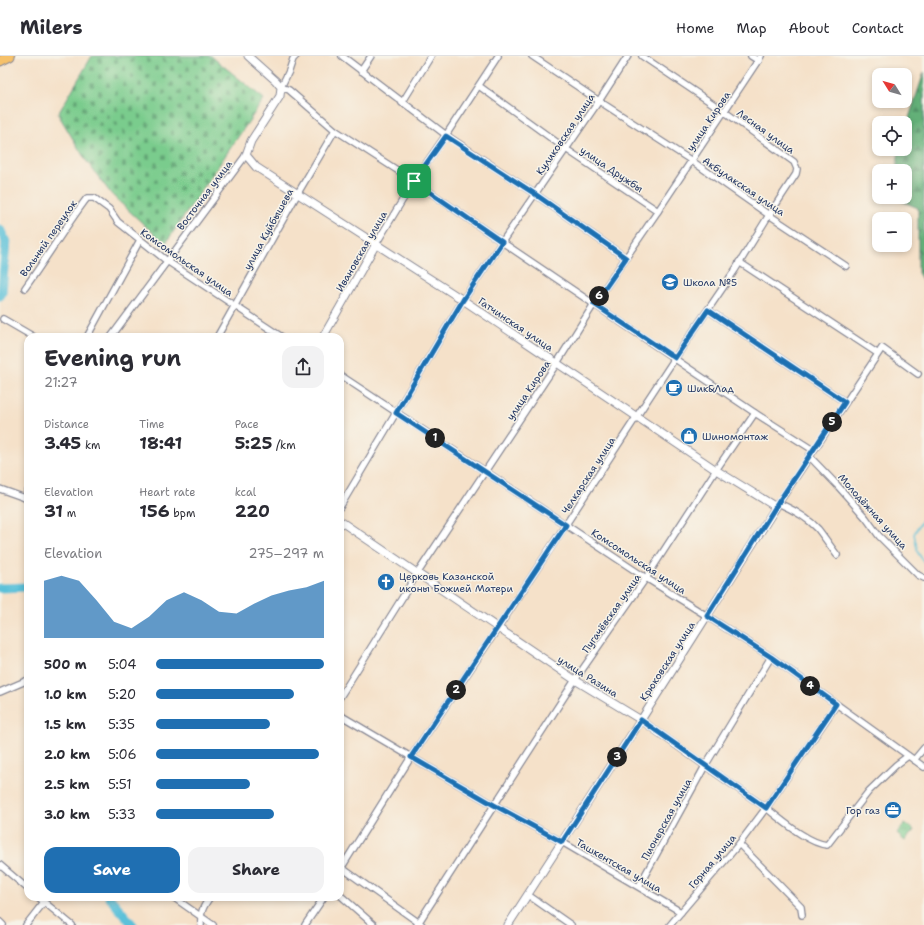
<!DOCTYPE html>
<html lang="en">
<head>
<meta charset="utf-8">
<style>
  :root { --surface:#fff; --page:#f2f2f3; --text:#2b2b33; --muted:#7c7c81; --line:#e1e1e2; --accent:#1f6fb2 }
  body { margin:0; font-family:"Shantell Sans",sans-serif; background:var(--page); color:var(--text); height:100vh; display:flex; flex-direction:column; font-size:15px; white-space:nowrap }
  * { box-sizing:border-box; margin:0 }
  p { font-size:13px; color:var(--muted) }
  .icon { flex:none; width:22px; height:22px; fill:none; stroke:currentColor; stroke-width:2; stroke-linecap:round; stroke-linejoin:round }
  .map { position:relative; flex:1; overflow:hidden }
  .sheet { position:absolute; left:24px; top:277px; width:320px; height:568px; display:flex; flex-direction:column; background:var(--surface); border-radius:12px; box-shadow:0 2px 6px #0003 }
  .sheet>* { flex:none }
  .needle { width:26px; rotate:307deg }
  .buttons { position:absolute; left:872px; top:12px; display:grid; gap:8px }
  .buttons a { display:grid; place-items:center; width:40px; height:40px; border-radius:8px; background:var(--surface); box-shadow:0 2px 6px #0003; font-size:20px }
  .pin { position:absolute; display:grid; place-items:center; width:34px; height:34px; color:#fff; margin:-17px; border-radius:8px; box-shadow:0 2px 6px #0006 }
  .km { position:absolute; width:20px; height:20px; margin:-10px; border-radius:50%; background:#222; color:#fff; font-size:11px; line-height:20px; text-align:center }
  .round { display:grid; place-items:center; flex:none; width:42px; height:42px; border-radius:12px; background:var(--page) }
  .head { display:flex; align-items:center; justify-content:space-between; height:68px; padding:0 20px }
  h1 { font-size:22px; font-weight:700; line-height:30px }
  .figures { display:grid; grid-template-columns:repeat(3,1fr); gap:6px; height:68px; padding:4px 20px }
  .figures div { display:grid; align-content:center }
  .figures b { font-size:17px; font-weight:700 }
  .figures small { font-size:11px; font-weight:400 }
  .figures p { font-size:11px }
  .chart { height:112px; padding:8px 20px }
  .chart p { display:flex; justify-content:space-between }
  .chart svg { width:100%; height:72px; margin-top:4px; fill:var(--accent); opacity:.7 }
  .cta { display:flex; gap:8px; margin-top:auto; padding:8px 20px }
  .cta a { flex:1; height:46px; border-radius:12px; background:var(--accent); color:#fff; font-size:16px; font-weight:700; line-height:46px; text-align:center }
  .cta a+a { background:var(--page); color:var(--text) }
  ul { padding:0 20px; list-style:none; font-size:13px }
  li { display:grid; grid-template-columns:64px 48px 1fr; align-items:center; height:30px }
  li i { height:10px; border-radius:5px; background:var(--accent) }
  header { display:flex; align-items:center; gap:24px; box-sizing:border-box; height:56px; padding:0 20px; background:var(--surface); border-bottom:1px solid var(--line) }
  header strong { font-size:19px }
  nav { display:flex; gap:22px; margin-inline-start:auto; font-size:14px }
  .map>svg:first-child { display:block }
</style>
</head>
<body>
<header>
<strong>Milers</strong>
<nav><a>Home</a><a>Map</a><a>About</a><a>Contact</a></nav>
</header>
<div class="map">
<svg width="924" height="869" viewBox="0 0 924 869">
  <defs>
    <pattern id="grass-tufts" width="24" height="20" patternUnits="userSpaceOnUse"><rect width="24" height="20" fill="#7acc8d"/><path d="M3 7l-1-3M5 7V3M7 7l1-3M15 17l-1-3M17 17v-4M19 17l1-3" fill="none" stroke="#63a676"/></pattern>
    <pattern id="forest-firs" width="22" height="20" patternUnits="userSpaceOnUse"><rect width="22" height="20" fill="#63b078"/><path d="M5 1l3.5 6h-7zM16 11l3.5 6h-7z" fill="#519066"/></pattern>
    <pattern id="cemetery-stones" width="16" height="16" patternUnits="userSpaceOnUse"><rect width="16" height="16" fill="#7acc8d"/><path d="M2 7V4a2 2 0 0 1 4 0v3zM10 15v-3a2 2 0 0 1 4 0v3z" fill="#63a676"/></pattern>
  </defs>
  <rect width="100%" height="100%" fill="#f7f3e8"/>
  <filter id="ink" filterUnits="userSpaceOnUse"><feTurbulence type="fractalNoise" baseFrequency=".025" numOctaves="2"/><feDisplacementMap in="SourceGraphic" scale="8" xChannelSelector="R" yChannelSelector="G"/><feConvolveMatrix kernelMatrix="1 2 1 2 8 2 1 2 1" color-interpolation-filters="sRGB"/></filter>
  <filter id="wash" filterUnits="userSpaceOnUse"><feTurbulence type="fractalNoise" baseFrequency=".012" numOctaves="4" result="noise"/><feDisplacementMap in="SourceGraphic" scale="16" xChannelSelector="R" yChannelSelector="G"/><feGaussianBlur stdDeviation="0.9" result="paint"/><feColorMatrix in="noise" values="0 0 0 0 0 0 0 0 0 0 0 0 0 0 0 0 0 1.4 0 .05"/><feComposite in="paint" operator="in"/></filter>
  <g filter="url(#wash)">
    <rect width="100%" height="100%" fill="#f5e1c9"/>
    <path fill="url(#grass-tufts)" stroke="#4a7e76" d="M905 767 914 774 905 785 897 778Z"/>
    <path fill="url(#forest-firs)" stroke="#3f706b" d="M924 16V227L918 217V152L894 142V141H905V115H896L899 94V93H905V74Z"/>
    <path fill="url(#cemetery-stones)" stroke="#4a7e76" d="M92 0H211L264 43 165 188 112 139 85 103 58 58Z"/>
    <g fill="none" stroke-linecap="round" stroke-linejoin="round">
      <path stroke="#5bc1d9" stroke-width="1.5" d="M924 461 914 478 918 497 924 506"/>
      <g stroke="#5bc1d9" stroke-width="9">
        <path d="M0 173 6 186 2 237 0 240"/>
        <path d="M0 532 28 531"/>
        <path d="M109 841 133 869"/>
      </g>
    </g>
  </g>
  <g filter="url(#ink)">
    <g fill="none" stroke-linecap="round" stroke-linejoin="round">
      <defs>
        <g id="minor">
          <path d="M296 0 293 3 289 15 281 31 289 34 335 74 414 125 502 186 755 357 813 394"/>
          <path d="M342 0 446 79 535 138 626 202"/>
          <path d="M532 0 599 45 692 105 769 159 846 210"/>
          <path d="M751 0 759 5"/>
          <path d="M361 15 371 0"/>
          <path d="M479 30 566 93 658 155"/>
          <path d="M402 47 431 0"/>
          <path d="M376 188 414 125 446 79 498 0"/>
          <path d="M739 206 877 297"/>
          <path d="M25 232C46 203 65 171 87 142H94L109 153 118 166 167 205 282 281"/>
          <path d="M708 254 845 346"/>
          <path d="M3 263 34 281"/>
          <path d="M87 281 140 184"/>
          <path d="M111 281 246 99"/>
          <path d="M217 281 298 137 335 74"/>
          <path d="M340 319 646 522 707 560 771 601 924 711"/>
          <path d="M809 400 837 429 866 462 879 480 918 519 924 522"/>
          <path d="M0 433 28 443"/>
          <path d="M25 442 28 435"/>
          <path d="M778 447C792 453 808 462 818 473 825 482 831 491 837 499"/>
          <path d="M340 451 463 244 502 186 599 45 628 0"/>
          <path d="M776 451 882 292 918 318"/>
          <path d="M0 636 28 624"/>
          <path d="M340 641 417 518 557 307 594 248 658 155 761 0"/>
          <path d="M340 659 411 701 494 749 562 786 681 856"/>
          <path d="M641 664C681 693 721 721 762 749 779 761 806 787 827 789L869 735 896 709 908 700"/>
          <path d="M914 704 924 692"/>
          <path d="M739 788 801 851 802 859"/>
          <path d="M0 809 28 833"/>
          <path d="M342 812 422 869"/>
          <path d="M340 814 411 701 498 572 675 302 735 214 769 159 796 118 797 113 794 106 725 56 642 0"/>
          <path d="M639 830 705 710 771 601"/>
          <path d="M340 839 374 869"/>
          <path d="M528 839 571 869"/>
          <path d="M38 841 72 869"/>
          <path d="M173 841 213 869"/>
          <path d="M0 866 3 869"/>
          <path d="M26 869 44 846"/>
          <path d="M201 869C200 856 203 851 210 841"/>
          <path d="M305 869 324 841"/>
          <path d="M417 869 575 624 646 522 716 414 755 357"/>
          <path d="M670 869 739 788 766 752 836 649"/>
        </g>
        <g id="tertiary">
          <path d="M248 0 276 25 281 31 280 40 251 85 246 99 256 111 463 244 716 414 776 451 641 664 508 869"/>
          <path d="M323 281 376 188"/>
          <path d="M340 465 575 624 641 664"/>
        </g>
        <path id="trunk" d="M0 5 10 0"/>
      </defs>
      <use href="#minor" stroke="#888894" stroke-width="8"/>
      <use href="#tertiary" stroke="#888894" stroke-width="9"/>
      <use href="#trunk" stroke="#888894" stroke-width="11"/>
      <use href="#minor" stroke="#fff" stroke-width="5.5"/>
      <use href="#tertiary" stroke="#fff" stroke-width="7"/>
      <use href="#trunk" stroke="#f6c16b" stroke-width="9"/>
    </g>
  </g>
  <g fill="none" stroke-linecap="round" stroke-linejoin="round" filter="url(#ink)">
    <defs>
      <path id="route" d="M446 80 535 138 626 202 594 248 675 302 708 254 845 346 778 447 707 560 771 601 836 648 766 752 641 664 562 786 494 749 411 701 566 469 396 357 463 244 502 186 414 125Z"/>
    </defs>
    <use href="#route" stroke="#fff" stroke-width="8"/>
    <use href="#route" stroke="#1f6fb2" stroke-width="5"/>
  </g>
  <defs>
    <symbol id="school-disc" viewBox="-11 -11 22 22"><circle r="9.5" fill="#1f6fb2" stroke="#f7f3e8"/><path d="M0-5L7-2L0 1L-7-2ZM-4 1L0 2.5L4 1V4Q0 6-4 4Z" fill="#fff"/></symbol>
    <symbol id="cafe-disc" viewBox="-11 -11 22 22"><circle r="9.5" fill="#1f6fb2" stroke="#f7f3e8"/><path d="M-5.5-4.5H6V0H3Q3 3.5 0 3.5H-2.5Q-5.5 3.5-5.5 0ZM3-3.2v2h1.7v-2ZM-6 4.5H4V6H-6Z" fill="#fff"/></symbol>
    <symbol id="shop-disc" viewBox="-11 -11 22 22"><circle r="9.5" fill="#1f6fb2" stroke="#f7f3e8"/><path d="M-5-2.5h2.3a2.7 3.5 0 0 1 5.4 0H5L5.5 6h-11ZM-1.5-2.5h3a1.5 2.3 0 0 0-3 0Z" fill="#fff"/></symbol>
    <symbol id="church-disc" viewBox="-11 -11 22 22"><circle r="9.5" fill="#1f6fb2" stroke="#f7f3e8"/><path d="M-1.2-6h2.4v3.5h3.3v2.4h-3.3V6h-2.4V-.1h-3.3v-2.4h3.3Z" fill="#fff"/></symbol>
    <symbol id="office-disc" viewBox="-11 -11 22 22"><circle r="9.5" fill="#1f6fb2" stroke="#f7f3e8"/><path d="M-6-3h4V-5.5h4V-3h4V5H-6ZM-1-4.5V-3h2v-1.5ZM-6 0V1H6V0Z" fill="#fff"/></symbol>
  </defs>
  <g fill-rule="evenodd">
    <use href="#school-disc" x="660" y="216" width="20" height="20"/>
    <use href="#cafe-disc" x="664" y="322" width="20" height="20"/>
    <use href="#shop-disc" x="679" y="370" width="20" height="20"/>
    <use href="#church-disc" x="376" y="516" width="20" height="20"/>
    <use href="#office-disc" x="883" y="744" width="20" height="20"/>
  </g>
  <g text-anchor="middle" stroke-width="3" stroke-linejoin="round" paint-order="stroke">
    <g font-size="10" fill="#1b2f5e" stroke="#f7f3e8">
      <text transform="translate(708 65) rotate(-56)" y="4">улица Кирова</text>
      <text transform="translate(766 75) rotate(36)" y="4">Лесная улица</text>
      <text transform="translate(565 78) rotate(-56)" y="4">Куликовская улица</text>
      <text transform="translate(612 113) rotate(34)" y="4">улица Дружбы</text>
      <text transform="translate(744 130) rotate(34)" y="4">Акбулакская улица</text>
      <text transform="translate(204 139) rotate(-53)" y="4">Восточная улица</text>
      <text transform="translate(268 173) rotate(-61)" y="4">улица Куйбышева</text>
      <text transform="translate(48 182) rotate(-55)" y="4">Вольный переулок</text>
      <text transform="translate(361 195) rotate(-60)" y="4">Ивановская улица</text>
      <text transform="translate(187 206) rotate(35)" y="4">Комсомольская улица</text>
      <text transform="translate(516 268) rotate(34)" y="4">Гатчинская улица</text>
      <text transform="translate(528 334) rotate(-56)" y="4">улица Кирова</text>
      <text transform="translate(588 419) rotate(-57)" y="4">Челкарская улица</text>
      <text transform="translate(873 455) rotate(48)" y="4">Молодёжная улица</text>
      <text transform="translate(639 505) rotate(33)" y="4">Комсомольская улица</text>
      <text transform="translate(611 557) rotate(-55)" y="4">Пугачёвская улица</text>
      <text transform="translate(667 605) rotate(-57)" y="4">Крюковская улица</text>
      <text transform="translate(588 620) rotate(32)" y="4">улица Разина</text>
      <text transform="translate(666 763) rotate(-61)" y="4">Пионерская улица</text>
      <text transform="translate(712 805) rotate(-50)" y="4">Горная улица</text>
      <text transform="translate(619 809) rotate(30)" y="4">Ташкентская улица</text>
    </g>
    <g font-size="10" fill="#1b2f5e" stroke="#f7f3e8" text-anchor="start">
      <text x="683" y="230">Школа №5</text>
      <text x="687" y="336">Шик&amp;Лад</text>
      <text x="702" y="384">Шиномонтаж</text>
      <text x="399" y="524">Церковь Казанской<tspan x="399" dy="12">иконы Божией Матери</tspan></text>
      <text x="880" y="758" text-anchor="end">Гор газ</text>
    </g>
  </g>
</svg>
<div class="buttons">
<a><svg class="needle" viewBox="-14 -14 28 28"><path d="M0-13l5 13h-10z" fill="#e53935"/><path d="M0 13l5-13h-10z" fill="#7c7c81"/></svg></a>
<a><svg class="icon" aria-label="locate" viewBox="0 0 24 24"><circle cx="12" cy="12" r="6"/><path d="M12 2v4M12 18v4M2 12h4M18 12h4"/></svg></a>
<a>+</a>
<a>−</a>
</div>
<div class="pin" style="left:414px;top:125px;background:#1e9e55"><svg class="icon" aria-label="arrive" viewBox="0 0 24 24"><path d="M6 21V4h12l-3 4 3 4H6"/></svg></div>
<b class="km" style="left:435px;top:382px">1</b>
<b class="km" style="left:456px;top:634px">2</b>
<b class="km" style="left:617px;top:701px">3</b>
<b class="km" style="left:810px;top:630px">4</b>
<b class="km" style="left:832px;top:366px">5</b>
<b class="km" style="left:599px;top:240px">6</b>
<section class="sheet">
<div class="head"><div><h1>Evening run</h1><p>21:27</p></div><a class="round"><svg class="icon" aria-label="share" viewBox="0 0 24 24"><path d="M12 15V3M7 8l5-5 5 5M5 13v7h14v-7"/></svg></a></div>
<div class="figures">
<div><p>Distance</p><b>3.45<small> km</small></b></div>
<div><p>Time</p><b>18:41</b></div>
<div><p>Pace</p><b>5:25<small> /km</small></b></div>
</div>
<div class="figures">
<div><p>Elevation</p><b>31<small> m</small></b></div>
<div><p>Heart rate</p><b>156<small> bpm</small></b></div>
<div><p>kcal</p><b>220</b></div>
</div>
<div class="chart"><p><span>Elevation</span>275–297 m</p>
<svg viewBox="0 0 160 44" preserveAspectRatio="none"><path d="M0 44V9L10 6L20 9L30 21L40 34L50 38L60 31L70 21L80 16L90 21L100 28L110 29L120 23L130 18L140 15L150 13L160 9V44z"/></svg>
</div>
<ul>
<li><b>500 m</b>5:04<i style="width:100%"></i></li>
<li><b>1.0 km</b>5:20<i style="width:82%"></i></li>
<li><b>1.5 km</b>5:35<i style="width:68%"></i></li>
<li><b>2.0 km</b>5:06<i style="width:97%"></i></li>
<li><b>2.5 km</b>5:51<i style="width:56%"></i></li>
<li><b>3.0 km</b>5:33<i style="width:70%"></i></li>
</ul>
<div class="cta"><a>Save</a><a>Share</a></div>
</section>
</div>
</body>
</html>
